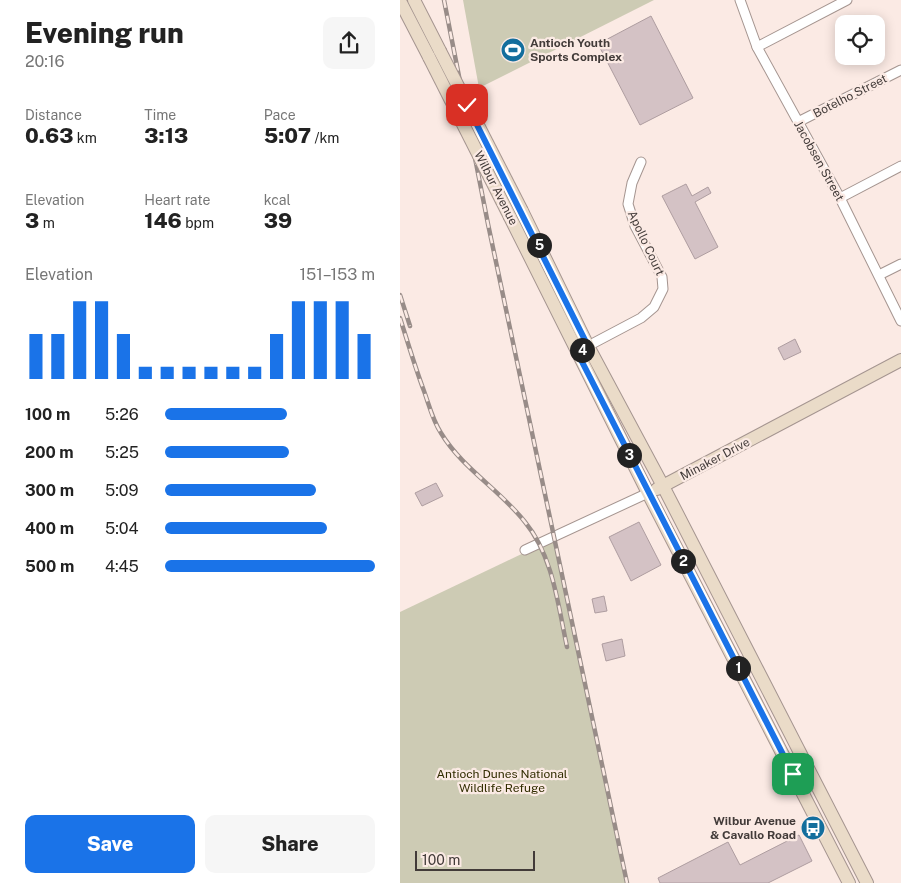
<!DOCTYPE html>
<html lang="en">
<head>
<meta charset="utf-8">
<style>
  :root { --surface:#fff; --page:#f6f6f6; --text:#222; --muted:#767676; --accent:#1a73e8 }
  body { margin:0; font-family:"Public Sans",sans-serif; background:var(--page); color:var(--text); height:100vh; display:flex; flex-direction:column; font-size:19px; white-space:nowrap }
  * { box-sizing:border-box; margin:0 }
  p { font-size:16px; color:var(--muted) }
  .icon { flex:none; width:28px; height:28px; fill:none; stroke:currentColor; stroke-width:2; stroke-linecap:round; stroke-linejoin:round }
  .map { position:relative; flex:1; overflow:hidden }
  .drawer { display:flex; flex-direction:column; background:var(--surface); width:400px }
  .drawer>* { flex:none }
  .controls { position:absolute; left:435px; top:15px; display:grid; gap:10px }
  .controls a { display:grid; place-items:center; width:50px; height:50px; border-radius:10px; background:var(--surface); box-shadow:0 2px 12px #0003; font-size:25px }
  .scale { position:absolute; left:15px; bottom:12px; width:120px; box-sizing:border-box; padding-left:5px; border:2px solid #423b39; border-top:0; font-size:14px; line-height:18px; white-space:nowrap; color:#423b39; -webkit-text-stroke:4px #fbeae4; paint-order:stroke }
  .pin { position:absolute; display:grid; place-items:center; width:42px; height:42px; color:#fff; margin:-21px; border-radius:10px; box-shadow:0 2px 8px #0006 }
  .km { position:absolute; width:25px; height:25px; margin:-12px; border-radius:50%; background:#222; color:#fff; font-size:14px; line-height:25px; text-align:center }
  .round { display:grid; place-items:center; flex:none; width:52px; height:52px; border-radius:10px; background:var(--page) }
  .head { display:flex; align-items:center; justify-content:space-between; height:85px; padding:0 25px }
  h1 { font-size:28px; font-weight:800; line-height:38px }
  .figures { display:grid; grid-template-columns:repeat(3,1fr); gap:8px; height:85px; padding:5px 25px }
  .figures div { display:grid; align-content:center }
  .figures b { font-size:21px; font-weight:800 }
  .figures small { font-size:14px; font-weight:400 }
  .figures p { font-size:14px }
  .chart { height:140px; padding:10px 25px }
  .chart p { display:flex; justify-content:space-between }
  .chart svg { width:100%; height:90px; margin-top:5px; stroke:var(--accent); stroke-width:6 }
  .action { display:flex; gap:10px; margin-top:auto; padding:10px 25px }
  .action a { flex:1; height:58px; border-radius:10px; background:var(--accent); color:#fff; font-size:20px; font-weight:800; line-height:58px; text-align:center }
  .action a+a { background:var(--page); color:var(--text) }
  ul { padding:0 25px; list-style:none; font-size:16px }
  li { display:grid; grid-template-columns:80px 60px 1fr; align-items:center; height:38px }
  li i { height:12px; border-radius:6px; background:var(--accent) }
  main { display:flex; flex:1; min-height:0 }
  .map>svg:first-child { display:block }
</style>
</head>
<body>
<main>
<section class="drawer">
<div class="head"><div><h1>Evening run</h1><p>20:16</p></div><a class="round"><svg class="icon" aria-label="share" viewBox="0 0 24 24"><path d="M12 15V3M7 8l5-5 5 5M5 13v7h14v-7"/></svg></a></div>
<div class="figures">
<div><p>Distance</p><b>0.63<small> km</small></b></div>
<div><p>Time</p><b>3:13</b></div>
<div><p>Pace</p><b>5:07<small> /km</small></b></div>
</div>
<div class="figures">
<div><p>Elevation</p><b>3<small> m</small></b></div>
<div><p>Heart rate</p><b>146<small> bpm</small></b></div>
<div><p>kcal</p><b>39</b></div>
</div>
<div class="chart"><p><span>Elevation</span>151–153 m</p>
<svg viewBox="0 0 160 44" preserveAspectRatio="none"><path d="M5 44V22M15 44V22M25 44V6M35 44V6M45 44V22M55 44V38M65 44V38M75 44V38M85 44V38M95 44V38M105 44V38M115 44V22M125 44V6M135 44V6M145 44V6M155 44V22"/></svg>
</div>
<ul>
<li><b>100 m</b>5:26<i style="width:58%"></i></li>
<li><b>200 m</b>5:25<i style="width:59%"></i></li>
<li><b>300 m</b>5:09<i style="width:72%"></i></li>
<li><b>400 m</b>5:04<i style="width:77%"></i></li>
<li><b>500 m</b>4:45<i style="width:100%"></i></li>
</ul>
<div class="action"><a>Save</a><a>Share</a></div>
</section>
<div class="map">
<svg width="501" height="883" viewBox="0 0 501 883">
  <rect width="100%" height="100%" fill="#fbeae4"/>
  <g fill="#cdcbb4">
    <path d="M63 0H254L79 88Z"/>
    <path d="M155 538 227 883H0V612Z"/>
  </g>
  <g fill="#d4c2c5" stroke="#ae9da0">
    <path d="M251 16 293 98 240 125 198 44Z"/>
    <path d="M286 184 292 196 308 187 311 193 295 202 318 247 295 259 262 196Z"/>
    <path d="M395 339 401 352 384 360 378 348Z"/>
    <path d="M36 483 43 496 22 506 15 493Z"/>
    <path d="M239 522 261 565 231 581 209 537Z"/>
    <path d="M204 596 207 611 195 613 192 599Z"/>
    <path d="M222 639 225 656 206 661 202 644Z"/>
    <path d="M399 835 412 861 368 883H260L258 878 328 842 340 865Z"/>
  </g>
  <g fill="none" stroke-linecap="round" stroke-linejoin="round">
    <defs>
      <g id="street">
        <path d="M340 0 357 47 440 198 501 321"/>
        <path d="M357 47 447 0"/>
        <path d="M398 122 501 70"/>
        <path d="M440 198 501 166"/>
        <path d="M479 275 501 264"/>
        <path d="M188 346 241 318 254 307 263 289 262 277 235 226 228 204 232 183 241 162"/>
        <path d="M125 550 248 493"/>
      </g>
      <g id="secondary">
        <path d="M14 0 40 51"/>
        <path d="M0 1 29 57"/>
        <path d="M122 211 188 346 263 486 467 883"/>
        <path d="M110 217 248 493 449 883"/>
        <path d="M257 489 501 360"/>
      </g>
    </defs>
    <use href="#street" stroke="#a59590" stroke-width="11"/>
    <use href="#secondary" stroke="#a59590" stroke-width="14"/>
    <use href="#street" stroke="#fff" stroke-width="9"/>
    <use href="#secondary" stroke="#eadbc8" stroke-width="12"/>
    <defs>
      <g id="rail">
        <path d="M44 0 88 224 227 883"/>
        <path d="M0 295 10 326"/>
        <path d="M0 318C8 343 15 367 24 391 29 405 33 421 41 433 62 468 100 490 125 522 153 556 158 605 167 647"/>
      </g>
    </defs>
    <use href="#rail" stroke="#988c88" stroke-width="4.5"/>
    <use href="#rail" stroke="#fbeae4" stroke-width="2.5" stroke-dasharray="8" stroke-linecap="butt"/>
    <defs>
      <g id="secondary-bridge">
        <path d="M40 51 122 211"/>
        <path d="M29 57 110 217"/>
      </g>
    </defs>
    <use href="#secondary-bridge" stroke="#a59590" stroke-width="14" stroke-linecap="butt"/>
    <use href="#secondary-bridge" stroke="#eadbc8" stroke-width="12"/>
  </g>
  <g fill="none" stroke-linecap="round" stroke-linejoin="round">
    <defs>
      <path id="route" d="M67 105 188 346 177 352 393 774"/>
    </defs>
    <use href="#route" stroke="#fff" stroke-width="10"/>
    <use href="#route" stroke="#1a73e8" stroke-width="6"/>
  </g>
  <defs>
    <symbol id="stadium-disc" viewBox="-11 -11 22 22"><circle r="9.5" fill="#136e9d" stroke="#fbeae4"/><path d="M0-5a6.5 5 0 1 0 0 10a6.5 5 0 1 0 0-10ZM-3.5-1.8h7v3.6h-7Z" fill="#fff"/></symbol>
    <symbol id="bus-disc" viewBox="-11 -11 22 22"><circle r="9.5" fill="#136e9d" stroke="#fbeae4"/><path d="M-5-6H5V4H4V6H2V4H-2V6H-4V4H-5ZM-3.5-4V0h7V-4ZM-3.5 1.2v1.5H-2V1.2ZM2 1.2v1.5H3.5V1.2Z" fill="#fff"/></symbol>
  </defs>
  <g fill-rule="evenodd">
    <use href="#stadium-disc" x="99" y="36" width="28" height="28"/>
    <use href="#bus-disc" x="399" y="814" width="28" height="28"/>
  </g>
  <g text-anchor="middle" stroke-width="4.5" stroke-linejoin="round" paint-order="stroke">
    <g font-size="12" font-weight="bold" fill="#423b39" stroke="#fbeae4" text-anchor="start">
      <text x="130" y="47">Antioch Youth<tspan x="130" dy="14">Sports Complex</tspan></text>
      <text x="396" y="825" text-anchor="end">Wilbur Avenue<tspan x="396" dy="14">&amp; Cavallo Road</tspan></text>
    </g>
    <g font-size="12" fill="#423b39" stroke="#fbeae4">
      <text transform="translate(450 96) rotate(-27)" y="4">Botelho Street</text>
      <text transform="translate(419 161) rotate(61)" y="4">Jacobsen Street</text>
      <text transform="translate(96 188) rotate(63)" y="4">Wilbur Avenue</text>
      <text transform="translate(246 243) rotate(65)" y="4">Apollo Court</text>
      <text transform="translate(315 459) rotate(-28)" y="4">Minaker Drive</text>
    </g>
    <g font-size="12" fill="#312d00" stroke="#fbeae4">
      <text x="102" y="778">Antioch Dunes National<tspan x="102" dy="14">Wildlife Refuge</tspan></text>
    </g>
  </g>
</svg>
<div class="controls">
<a><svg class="icon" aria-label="locate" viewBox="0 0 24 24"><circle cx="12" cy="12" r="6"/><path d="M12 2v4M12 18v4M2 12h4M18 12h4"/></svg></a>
</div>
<div class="scale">100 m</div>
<div class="pin" style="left:393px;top:774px;background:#1e9e55"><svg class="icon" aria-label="arrive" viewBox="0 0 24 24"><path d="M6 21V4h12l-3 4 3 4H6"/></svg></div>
<div class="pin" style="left:67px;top:105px;background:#d93025"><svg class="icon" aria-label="check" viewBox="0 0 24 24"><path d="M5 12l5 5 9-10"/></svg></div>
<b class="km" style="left:338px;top:668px">1</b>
<b class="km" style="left:283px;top:561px">2</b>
<b class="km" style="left:229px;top:455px">3</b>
<b class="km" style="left:182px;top:350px">4</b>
<b class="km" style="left:139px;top:245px">5</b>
</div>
</main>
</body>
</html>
